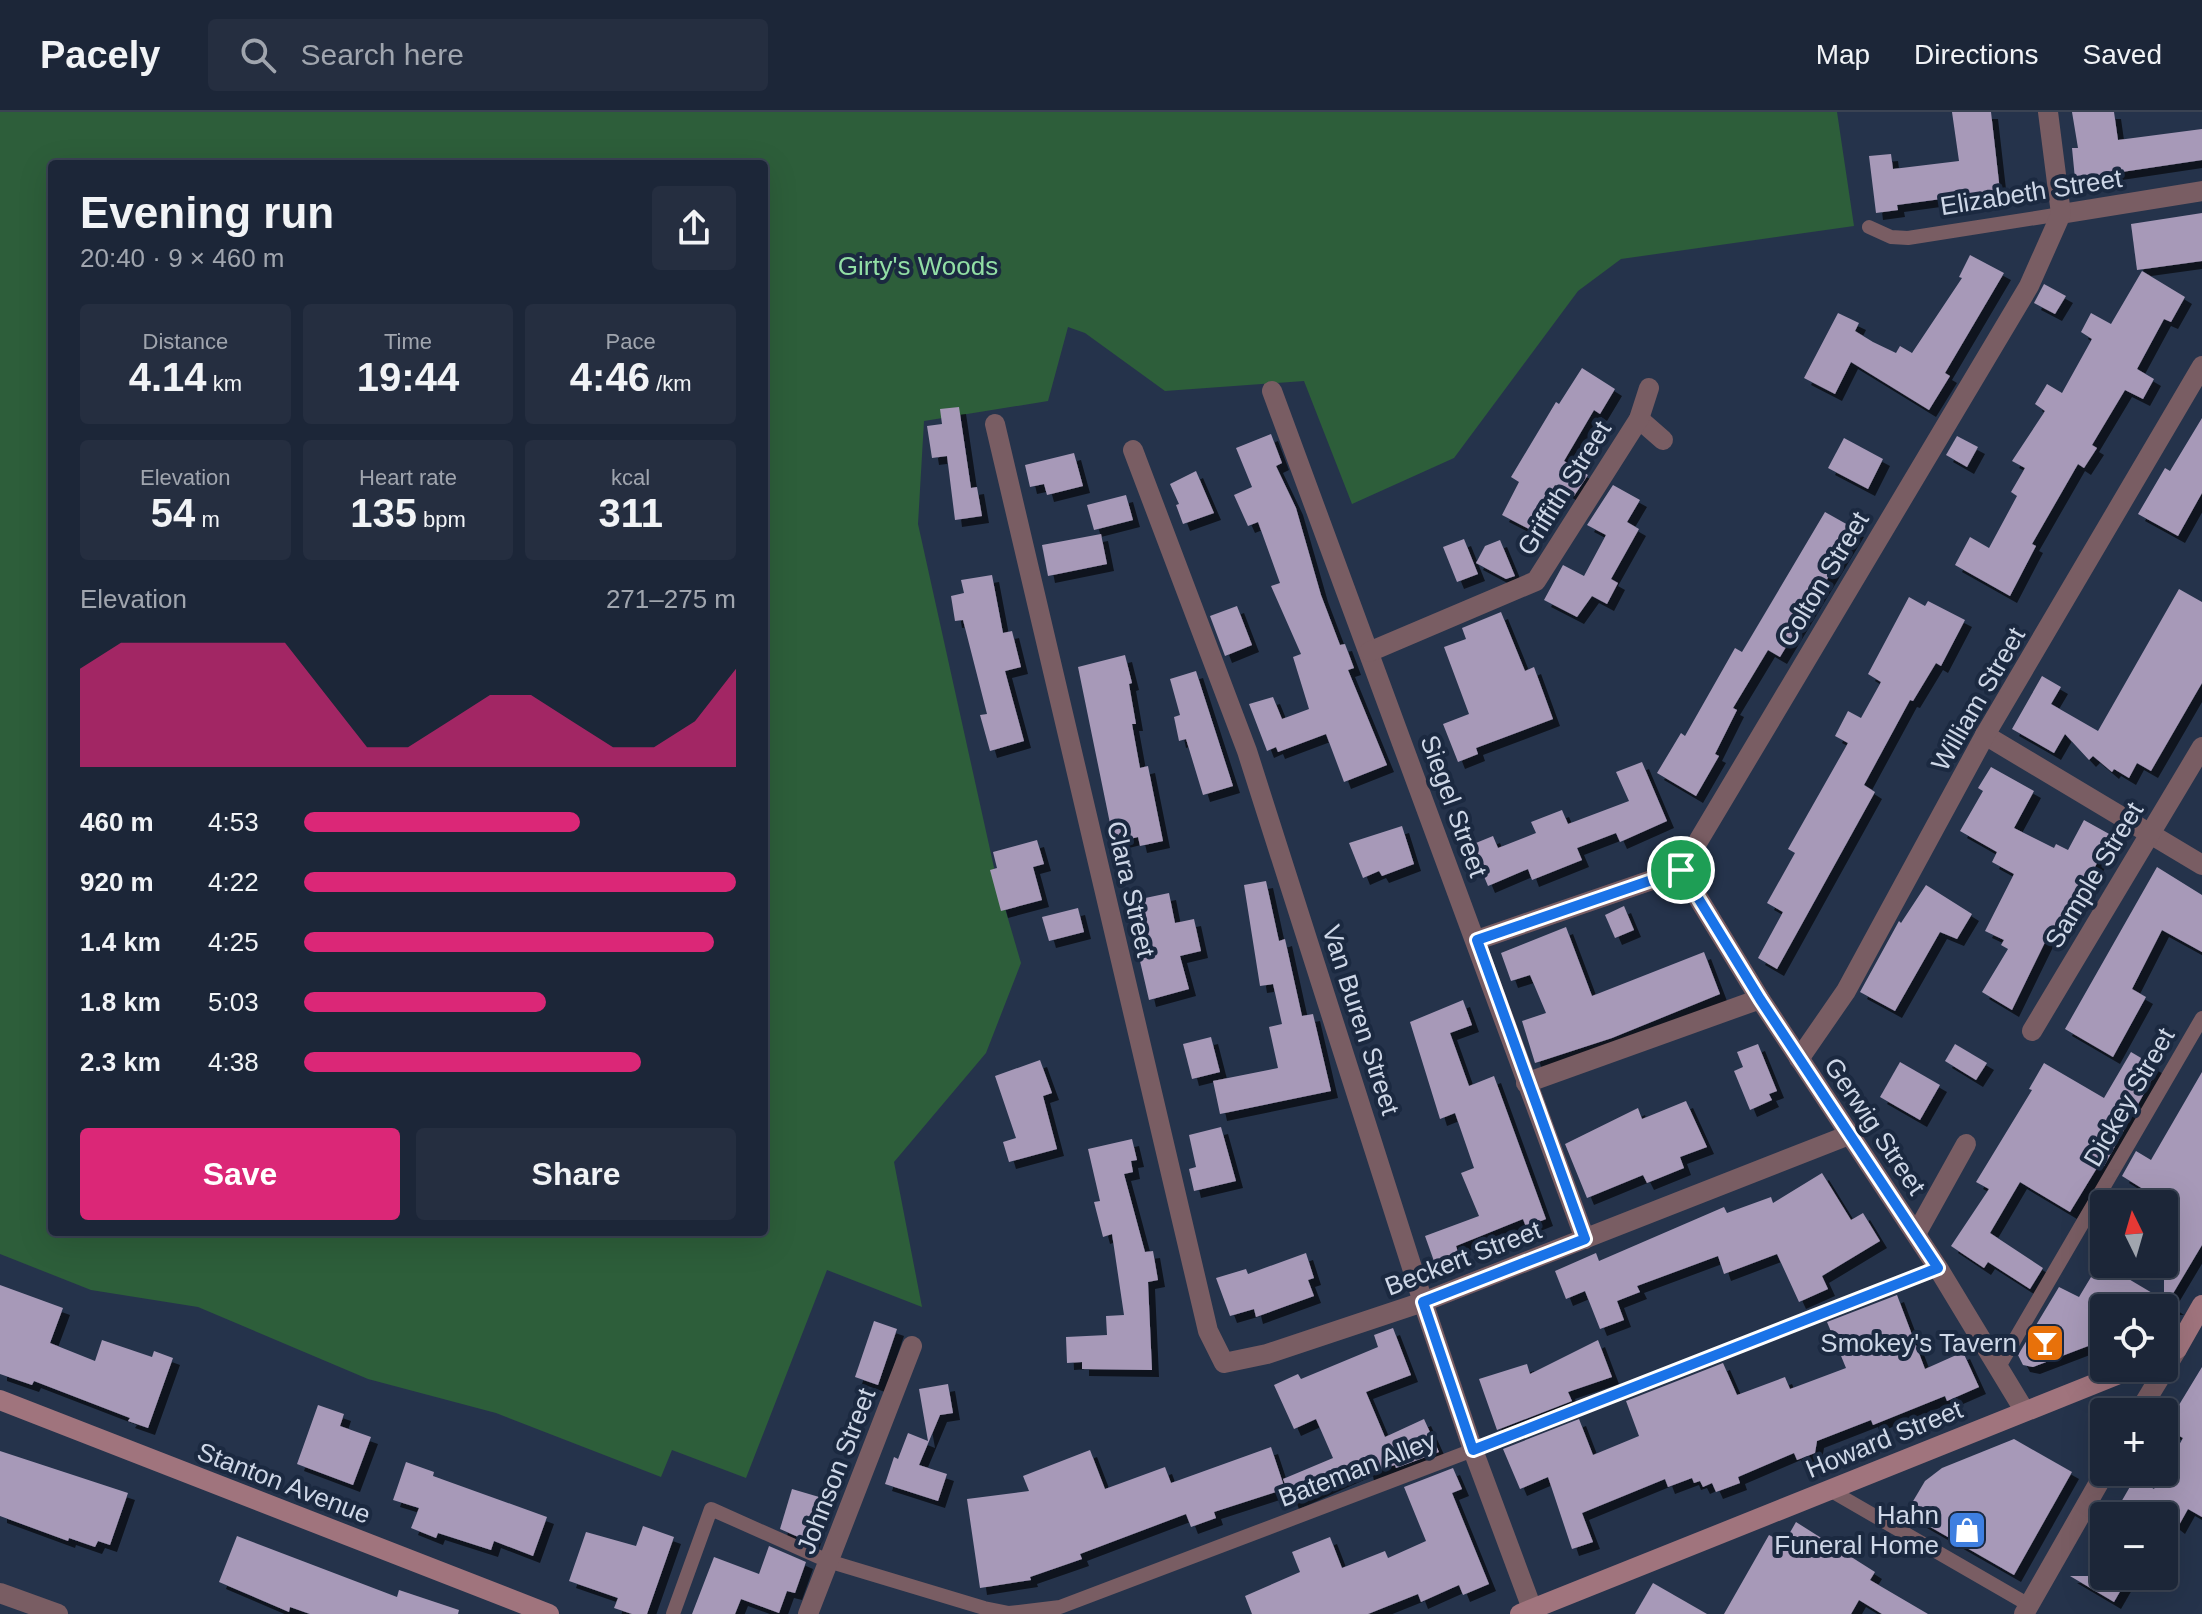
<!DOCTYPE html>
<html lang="en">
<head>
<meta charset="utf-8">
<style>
  :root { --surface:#1c2638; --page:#252e40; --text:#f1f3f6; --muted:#a0a5ae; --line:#3a4353; --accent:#db2777 }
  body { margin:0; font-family:Arial,sans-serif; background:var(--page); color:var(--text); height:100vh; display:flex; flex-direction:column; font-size:30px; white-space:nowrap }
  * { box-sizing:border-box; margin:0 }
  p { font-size:26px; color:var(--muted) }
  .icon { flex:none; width:44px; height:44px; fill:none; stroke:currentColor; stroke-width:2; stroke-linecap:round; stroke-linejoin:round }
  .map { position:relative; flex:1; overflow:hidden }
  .panel { position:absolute; left:48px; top:48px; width:720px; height:1076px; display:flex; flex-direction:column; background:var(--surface); border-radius:8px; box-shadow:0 8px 32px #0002,0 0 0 2px var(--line) }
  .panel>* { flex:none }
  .needle { width:52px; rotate:355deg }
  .controls { position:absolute; left:2090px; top:1078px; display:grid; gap:16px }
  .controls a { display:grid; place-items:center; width:88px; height:88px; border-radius:8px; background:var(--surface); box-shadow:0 8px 32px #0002,0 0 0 2px var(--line); font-size:40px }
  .pin { position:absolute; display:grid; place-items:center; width:68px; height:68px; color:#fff; margin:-34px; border:4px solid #fff; border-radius:50%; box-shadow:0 2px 8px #0007 }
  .round { display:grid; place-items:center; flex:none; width:84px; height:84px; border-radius:8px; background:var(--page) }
  .overview { display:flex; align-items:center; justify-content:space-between; height:136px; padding:0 32px }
  h1 { font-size:44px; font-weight:700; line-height:60px }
  .figures { display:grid; grid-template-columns:repeat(3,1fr); gap:12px; height:136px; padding:8px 32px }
  .figures div { display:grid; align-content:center; border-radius:8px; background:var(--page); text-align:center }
  .figures b { font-size:40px; font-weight:700 }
  .figures small { font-size:22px; font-weight:400 }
  .figures p { font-size:22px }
  .chart { height:224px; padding:16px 32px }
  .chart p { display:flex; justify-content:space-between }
  .chart svg { width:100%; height:144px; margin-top:8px; fill:var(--accent); opacity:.7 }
  .button { display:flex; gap:16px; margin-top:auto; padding:16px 32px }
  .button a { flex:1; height:92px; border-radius:8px; background:var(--accent); color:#fff; font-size:32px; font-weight:700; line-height:92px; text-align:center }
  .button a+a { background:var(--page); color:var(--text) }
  ul { padding:0 32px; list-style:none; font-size:26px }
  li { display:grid; grid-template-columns:128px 96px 1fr; align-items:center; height:60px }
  li i { height:20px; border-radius:10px; background:var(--accent) }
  header { display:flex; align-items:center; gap:48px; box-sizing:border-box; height:112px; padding:0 40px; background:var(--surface); border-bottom:2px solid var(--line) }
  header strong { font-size:38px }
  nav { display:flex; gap:44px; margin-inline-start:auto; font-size:28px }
  .search { width:560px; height:72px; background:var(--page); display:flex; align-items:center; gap:20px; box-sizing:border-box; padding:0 28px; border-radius:8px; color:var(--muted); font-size:30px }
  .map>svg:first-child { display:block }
</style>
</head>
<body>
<header>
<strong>Pacely</strong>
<div class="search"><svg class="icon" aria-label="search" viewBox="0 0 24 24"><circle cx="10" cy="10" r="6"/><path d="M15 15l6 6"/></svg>Search here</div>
<nav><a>Map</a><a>Directions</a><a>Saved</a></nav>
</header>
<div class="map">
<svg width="2202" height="1502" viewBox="0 0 2202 1502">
  <defs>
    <filter id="shadow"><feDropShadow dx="7" dy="7" stdDeviation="0" flood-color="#0009"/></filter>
  </defs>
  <rect width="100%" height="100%" fill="#25334b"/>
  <path fill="#2d5e3a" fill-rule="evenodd" d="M0 0H1837L1854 114 1621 147 1578 179 1454 346 1352 392 1304 269 1165 279 1085 221 1068 215 1048 289 924 309 918 412 997 769 1021 851 986 941 894 1050 922 1195 827 1158 746 1366 672 1338 661 1365 496 1301 368 1267 198 1195 91 1178 0 1142ZM52 52H764V1120H52Z"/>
  <g fill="#a799b8" filter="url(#shadow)">
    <path d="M1952 0H1991L2000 79 1897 93 1898 98 1876 101 1869 44 1891 42 1893 57 1959 49Z"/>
    <path d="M2072 0H2114L2118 28 2202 17V48L2075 67 2072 36H2078Z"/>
    <path d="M2202 101V149L2137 158 2131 112Z"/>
    <path d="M1970 143 2004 161 1945 261 1950 264 1929 298 1851 250 1835 282 1804 266 1838 201 1859 211 1855 219 1873 230 1896 241 1900 234 1912 241 1962 166 1959 165Z"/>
    <path d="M2142 159 2185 185 2171 210 2164 207 2137 257 2154 267 2143 287 2125 278 2092 333 2097 336 2084 356 2078 352 2032 432 2036 434 2010 484 1955 453 1970 425 1989 436 2017 384 2011 380 2025 356 2012 349 2045 299 2035 292 2047 272 2062 281 2092 227 2081 220 2091 201 2111 212Z"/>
    <path d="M2044 172 2066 184 2055 202 2034 191Z"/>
    <path d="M1582 256 1615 277 1600 302 1594 298 1564 349 1588 363 1574 384 1555 373 1529 417 1502 403 1519 370 1511 365 1556 290 1559 292Z"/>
    <path d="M959 295 971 376 977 375 982 404 955 408 947 344 932 346 927 314 942 312 940 297Z"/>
    <path d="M2202 306V381L2178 424 2138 402 2165 356 2170 359Z"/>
    <path d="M1271 322 1282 351 1276 354 1296 396 1321 483 1340 533 1345 532 1354 556 1348 558 1387 653 1344 670 1326 622 1278 640 1276 635 1267 639 1249 592 1273 585 1282 607 1309 597 1293 545 1301 542 1271 474 1280 471 1258 410 1248 414 1234 383 1252 375 1236 336Z"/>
    <path d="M1957 324 1978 335 1967 355 1946 343Z"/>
    <path d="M1844 326 1883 347 1868 377 1828 356Z"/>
    <path d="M1074 341 1083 374 1047 383 1044 372 1030 375 1025 353Z"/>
    <path d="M1196 359 1214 401 1183 412 1176 393 1179 392 1170 372Z"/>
    <path d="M1613 373 1640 388 1627 410 1639 417 1611 467 1618 471 1607 492 1592 484 1577 505 1544 488 1563 453 1584 464 1606 423 1587 413Z"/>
    <path d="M1126 383 1133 408 1094 418 1087 393Z"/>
    <path d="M1825 400 1857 418 1780 545 1768 538 1733 596 1737 598 1715 642 1719 644 1696 684 1657 661 1681 621 1685 624 1735 536 1742 540Z"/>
    <path d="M1101 422 1107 452 1048 464 1042 433Z"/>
    <path d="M1464 427 1478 462 1457 470 1443 435Z"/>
    <path d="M1500 428 1515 464 1506 467 1476 451 1485 434Z"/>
    <path d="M992 463 1003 521 1012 519 1021 555 1005 559 1024 629 990 639 980 603 987 602 963 508 955 509 951 484 964 481 961 468Z"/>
    <path d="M2179 477 2202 490V571L2151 659 2137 651 2129 666 2114 657 2112 660 2093 644 2089 648 2065 622 2054 641 2012 617 2042 564 2061 575 2051 592 2098 619Z"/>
    <path d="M1909 485 1925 494 1928 489 1965 508 1941 554 1936 551 1913 589 1910 588 1864 673 1875 680 1777 857 1758 846 1783 800 1767 791 1795 741 1788 737 1848 631 1835 624 1848 599 1861 606 1881 570 1868 562Z"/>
    <path d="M1237 494 1252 533 1225 544 1210 504Z"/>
    <path d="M1501 500 1525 559 1534 555 1553 607 1476 636 1478 642 1458 650 1443 612 1469 602 1444 535 1466 527 1462 516Z"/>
    <path d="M1125 543 1132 571 1129 572 1136 612H1132L1140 656 1148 654 1163 729 1140 734 1138 725 1114 731 1078 555Z"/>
    <path d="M1196 559 1233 674 1203 683 1186 627 1179 629 1174 605 1180 603 1170 567Z"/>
    <path d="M1642 650 1667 709 1620 730 1616 721 1577 736 1582 748 1532 768 1528 757 1488 774 1471 733 1493 724 1498 736 1536 721 1531 710 1562 698 1568 712 1629 689 1616 660Z"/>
    <path d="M1991 655 2034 679 2014 716 2054 736 2056 732 2068 738 2084 708 2111 723 2060 825 2050 820 2012 898 1982 880 2008 837 2001 833 2004 828 1985 819 2014 762 1992 750 1997 740 1960 719 1983 679 1978 676Z"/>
    <path d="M1402 714 1414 752 1382 764 1379 759 1363 766 1349 731Z"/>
    <path d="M1037 728 1044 752 1033 755 1042 788 1001 799 990 758 997 756 993 740Z"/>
    <path d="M2157 755 2202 783V840L2162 818 2132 877 2146 885 2113 945 2065 917Z"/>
    <path d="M1266 769 1279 829 1285 827 1302 904 1313 902 1331 979 1220 1002 1213 969 1278 956 1269 915 1282 912 1273 872 1260 874 1244 773Z"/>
    <path d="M1926 773 1972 802 1957 827 1940 820 1895 899 1860 880 1899 809 1901 811Z"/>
    <path d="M1169 781 1175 811 1194 807 1201 839 1180 844 1189 877 1149 888 1137 836H1140L1131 789Z"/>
    <path d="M1624 794 1634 818 1615 826 1605 803Z"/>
    <path d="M1078 796 1084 820 1049 829 1042 805Z"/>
    <path d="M1566 815 1592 884 1704 840 1720 882 1612 926 1535 951 1522 909 1546 901 1530 863 1511 869 1501 841Z"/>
    <path d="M1463 888 1472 913 1450 921 1469 974 1494 964 1546 1107 1526 1115 1523 1107 1456 1134 1459 1143 1435 1152 1425 1124 1479 1104 1461 1061 1474 1056 1455 1001 1440 1007 1410 910Z"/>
    <path d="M1211 925 1220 960 1192 967 1183 932Z"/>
    <path d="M1758 932 1777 979 1769 982 1772 988 1750 998 1734 959 1743 955 1737 940Z"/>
    <path d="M1955 932 1987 951 1976 968 1945 949Z"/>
    <path d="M2131 940 2158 956 2104 1054 2100 1051 2070 1100 2020 1070 1990 1121 2043 1156 2030 1177 1988 1150 1984 1156 1951 1134 1989 1077 1976 1070 2032 978 2029 977 2044 951 2104 986Z"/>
    <path d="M1040 948 1052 981 1043 984 1057 1037 1009 1050 1003 1030 1016 1026 995 964Z"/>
    <path d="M1900 950 1940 973 1920 1008 1880 985Z"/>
    <path d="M2202 960V1133L2168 1190 2177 1196H2104V1228L2033 1255 2023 1253 2018 1243 2059 1175 2079 1185 2100 1150 2164 1188V1092H2134L2143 1077 2122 1064 2136 1039 2151 1048Z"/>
    <path d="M1686 989 1707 1035 1680 1045 1684 1056 1647 1071 1643 1063 1587 1086 1565 1032 1638 996 1642 1007Z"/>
    <path d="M1221 1015 1236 1069 1194 1079 1189 1057 1196 1055 1189 1023Z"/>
    <path d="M1132 1027 1137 1048 1131 1049 1133 1060 1124 1062 1145 1140 1153 1139 1158 1168 1148 1170 1152 1258 1082 1257V1250L1067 1251 1066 1225 1107 1223 1106 1204 1124 1203 1112 1122 1103 1125 1094 1090 1100 1089 1088 1037Z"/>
    <path d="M1822 1061 1851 1108 1863 1101 1880 1129 1822 1164 1828 1177 1799 1190 1777 1142 1724 1162 1718 1144 1637 1174 1640 1180 1617 1189 1624 1208 1600 1217 1585 1179 1566 1187 1555 1159 1596 1141 1599 1149 1724 1095 1727 1101 1771 1085 1773 1091Z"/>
    <path d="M1306 1141 1314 1166 1308 1168 1314 1184 1256 1205 1254 1197 1230 1204 1216 1166 1246 1157 1248 1162Z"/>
    <path d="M0 1173 63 1196 50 1231 95 1249 102 1228 152 1245 154 1239 173 1246 148 1316 128 1309 130 1306 34 1269 32 1273 0 1262Z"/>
    <path d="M1897 1183 1925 1257 1963 1240 1979 1275 1947 1289 1945 1284 1873 1313 1871 1308 1817 1329 1815 1341 1797 1348 1794 1341 1738 1365 1740 1371 1716 1380 1712 1371 1703 1375 1700 1369 1694 1371 1692 1366 1668 1375 1665 1367 1582 1401 1593 1430 1572 1437 1548 1365 1520 1377 1503 1337 1579 1307 1593 1343 1639 1324 1626 1289 1723 1251 1737 1283 1785 1265 1790 1277 1846 1256 1827 1210Z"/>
    <path d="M874 1209 897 1217 878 1273 855 1265Z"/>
    <path d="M1393 1216 1411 1263 1366 1280 1385 1325 1424 1307 1439 1340 1396 1356 1395 1353 1367 1362 1366 1357 1292 1390 1283 1367 1333 1346 1316 1307 1294 1317 1274 1273 1298 1262 1301 1267 1378 1235 1374 1223Z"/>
    <path d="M1598 1228 1612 1265 1568 1280 1572 1289 1497 1318 1479 1267 1527 1252 1530 1262Z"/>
    <path d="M2202 1255V1405L2188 1397 2178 1415 2164 1404H2113L2135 1366 2154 1377 2164 1360 2183 1326 2165 1316Z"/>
    <path d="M948 1272 953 1301 940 1303 919 1353 947 1362 938 1389 885 1372 894 1345 898 1347 908 1321 928 1329 919 1277Z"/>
    <path d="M318 1293 344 1302 340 1314 371 1325 353 1373 297 1352Z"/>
    <path d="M2014 1327 2072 1360 2014 1463 1906 1401 1925 1369 1942 1356Z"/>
    <path d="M1271 1335 1285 1377 1214 1400 1216 1406 1191 1415 1186 1402 1080 1442 1082 1447 1030 1465 1031 1468 980 1476 967 1387 1029 1379 1023 1364 1090 1338 1105 1377 1165 1355 1171 1371Z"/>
    <path d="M0 1339 128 1381 110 1433 98 1429 95 1435 69 1426 68 1429 0 1404Z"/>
    <path d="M406 1350 434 1360 433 1364 547 1405 533 1444 494 1429 491 1438 438 1421 436 1426 411 1416 419 1396 393 1388Z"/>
    <path d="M1453 1356 1462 1377 1452 1381 1489 1472 1463 1483 1459 1473 1421 1490 1418 1482 1368 1502H1252L1245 1484 1300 1460 1292 1440 1330 1425 1342 1456 1385 1439 1388 1446 1426 1429 1404 1375Z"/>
    <path d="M792 1377 826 1387 812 1431 780 1417Z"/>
    <path d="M1796 1410 1875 1460 1870 1468 1928 1502H1882L1859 1488 1851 1502H1724L1769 1423 1784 1431Z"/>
    <path d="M643 1414 674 1425 647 1502H632L614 1496 618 1486 569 1469 586 1420 636 1434Z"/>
    <path d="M237 1424 397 1485 399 1478 459 1498 458 1502H310L290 1495 289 1500 219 1470Z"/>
    <path d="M769 1434 806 1450 795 1481 787 1479 779 1501 741 1487 735 1502H692L714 1445 759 1462Z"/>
    <path d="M2070 1464H2129L2114 1490Z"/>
    <path d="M1653 1471 1707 1502H1635Z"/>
  </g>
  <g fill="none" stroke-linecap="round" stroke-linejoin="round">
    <g stroke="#795d63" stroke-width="14">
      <path d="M1869 115 1891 125 1908 126 2061 102"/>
      <path d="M2000 1253 2202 906"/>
      <path d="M1828 1377 2029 1493"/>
      <path d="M673 1502 711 1397 828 1449 984 1496 1009 1501 1060 1495 1473 1338 1938 1156"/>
    </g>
    <g stroke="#795d63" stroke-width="20">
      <path d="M2061 102 2202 79"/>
      <path d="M1272 279 1585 1127"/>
      <path d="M1639 307 1663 328"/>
      <path d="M995 312 1208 1219 1224 1251 1267 1242 1423 1190 1849 1023"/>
      <path d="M1133 338 1247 639 1423 1190 1473 1338 1534 1502"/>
      <path d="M1369 540 1536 469 1639 307 1649 276"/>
      <path d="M1985 623 2202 753"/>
      <path d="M1681 758 1760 887 1938 1156 2024 1298"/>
      <path d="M1477 828 1681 758 2029 174 2061 102 2048 0"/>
      <path d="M2032 919 2202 635"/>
      <path d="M1799 947 1846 879 1985 623 2202 254"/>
      <path d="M1526 971 1760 887"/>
      <path d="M1916 1122 1966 1032"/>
      <path d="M2139 1300 2177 1237"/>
      <path d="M0 1481 58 1502"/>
      <path d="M808 1502 912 1234"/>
      <path d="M2024 1502 2105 1360"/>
    </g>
    <g stroke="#a0747d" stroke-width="20">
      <path d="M2164 1243 2177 1237 2202 1193"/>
      <path d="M0 1288 549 1502"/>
      <path d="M1520 1502 2134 1256"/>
    </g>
  </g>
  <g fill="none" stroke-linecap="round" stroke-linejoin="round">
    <defs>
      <path id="route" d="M1681 758 1760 887 1938 1156 1473 1338 1423 1190 1585 1127 1477 828Z"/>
    </defs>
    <use href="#route" stroke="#fff" stroke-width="16"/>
    <use href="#route" stroke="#1a73e8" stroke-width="10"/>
  </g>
  <defs>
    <symbol id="bar-square" viewBox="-11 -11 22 22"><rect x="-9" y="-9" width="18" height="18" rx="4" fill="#e8710a" stroke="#1b2940"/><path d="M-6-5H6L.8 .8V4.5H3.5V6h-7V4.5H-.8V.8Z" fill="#fff"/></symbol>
    <symbol id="shop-square" viewBox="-11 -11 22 22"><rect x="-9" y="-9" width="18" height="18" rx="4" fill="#3f7fe0" stroke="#1b2940"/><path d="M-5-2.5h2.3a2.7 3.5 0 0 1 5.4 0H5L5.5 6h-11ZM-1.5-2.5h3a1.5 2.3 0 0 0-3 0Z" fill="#fff"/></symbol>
  </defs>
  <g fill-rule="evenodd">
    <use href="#bar-square" x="2023" y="1209" width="44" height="44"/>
    <use href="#shop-square" x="1945" y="1396" width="44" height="44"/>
  </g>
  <g text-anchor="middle" stroke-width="8" stroke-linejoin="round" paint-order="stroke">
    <g font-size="26" fill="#ced7e7" stroke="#1b2940">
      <text transform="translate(2031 80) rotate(-9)" y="9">Elizabeth Street</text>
      <text transform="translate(1564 376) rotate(-58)" y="9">Griffith Street</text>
      <text transform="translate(1823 467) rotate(-59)" y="9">Colton Street</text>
      <text transform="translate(1978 587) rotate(-60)" y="9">William Street</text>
      <text transform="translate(1454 694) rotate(70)" y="9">Siegel Street</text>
      <text transform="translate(2094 763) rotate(-59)" y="9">Sample Street</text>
      <text transform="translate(1131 777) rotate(77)" y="9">Clara Street</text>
      <text transform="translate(1361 908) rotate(72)" y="9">Van Buren Street</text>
      <text transform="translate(2129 985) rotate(-60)" y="9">Dickey Street</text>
      <text transform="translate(1875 1014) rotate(56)" y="9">Gerwig Street</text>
      <text transform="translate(1463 1146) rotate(-21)" y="9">Beckert Street</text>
      <text transform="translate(1884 1327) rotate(-22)" y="9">Howard Street</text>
      <text transform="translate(1357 1357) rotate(-21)" y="9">Bateman Alley</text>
      <text transform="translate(836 1359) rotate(-69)" y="9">Johnson Street</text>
      <text transform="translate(284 1371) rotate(21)" y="9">Stanton Avenue</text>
    </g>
    <g font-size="26" fill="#92dfa5" stroke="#1b2940">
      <text x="918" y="163">Girty's Woods</text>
    </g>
    <g font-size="26" fill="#ced7e7" stroke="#1b2940" text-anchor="end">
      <text x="2017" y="1240">Smokey's Tavern</text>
      <text x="1939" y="1412">Hahn<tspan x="1939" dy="30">Funeral Home</tspan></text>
    </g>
  </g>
</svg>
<div class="controls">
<a><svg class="needle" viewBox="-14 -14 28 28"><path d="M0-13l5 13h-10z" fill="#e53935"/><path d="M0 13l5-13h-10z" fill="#a0a5ae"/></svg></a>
<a><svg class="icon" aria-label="locate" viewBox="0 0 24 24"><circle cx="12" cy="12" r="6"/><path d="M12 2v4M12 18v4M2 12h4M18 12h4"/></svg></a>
<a>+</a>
<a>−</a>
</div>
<div class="pin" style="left:1681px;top:758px;background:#1e9e55"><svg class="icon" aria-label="arrive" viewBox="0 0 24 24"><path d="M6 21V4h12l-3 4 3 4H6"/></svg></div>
<section class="panel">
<div class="overview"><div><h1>Evening run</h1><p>20:40 · 9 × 460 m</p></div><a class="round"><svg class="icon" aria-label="share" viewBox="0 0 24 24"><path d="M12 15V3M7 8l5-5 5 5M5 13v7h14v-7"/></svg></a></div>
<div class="figures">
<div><p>Distance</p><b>4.14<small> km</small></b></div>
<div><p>Time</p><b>19:44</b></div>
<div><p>Pace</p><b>4:46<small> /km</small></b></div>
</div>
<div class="figures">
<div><p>Elevation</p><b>54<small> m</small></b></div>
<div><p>Heart rate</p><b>135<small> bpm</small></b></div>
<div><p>kcal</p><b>311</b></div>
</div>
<div class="chart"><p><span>Elevation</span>271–275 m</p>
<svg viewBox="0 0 160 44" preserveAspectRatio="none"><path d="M0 44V14L10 6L20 6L30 6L40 6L50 6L60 22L70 38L80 38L90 30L100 22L110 22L120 30L130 38L140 38L150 30L160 14V44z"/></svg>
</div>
<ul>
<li><b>460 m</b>4:53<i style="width:64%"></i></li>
<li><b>920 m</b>4:22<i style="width:100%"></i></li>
<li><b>1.4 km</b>4:25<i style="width:95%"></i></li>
<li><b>1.8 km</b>5:03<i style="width:56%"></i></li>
<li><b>2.3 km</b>4:38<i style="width:78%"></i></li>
</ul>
<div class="button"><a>Save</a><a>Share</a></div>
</section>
</div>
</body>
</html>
